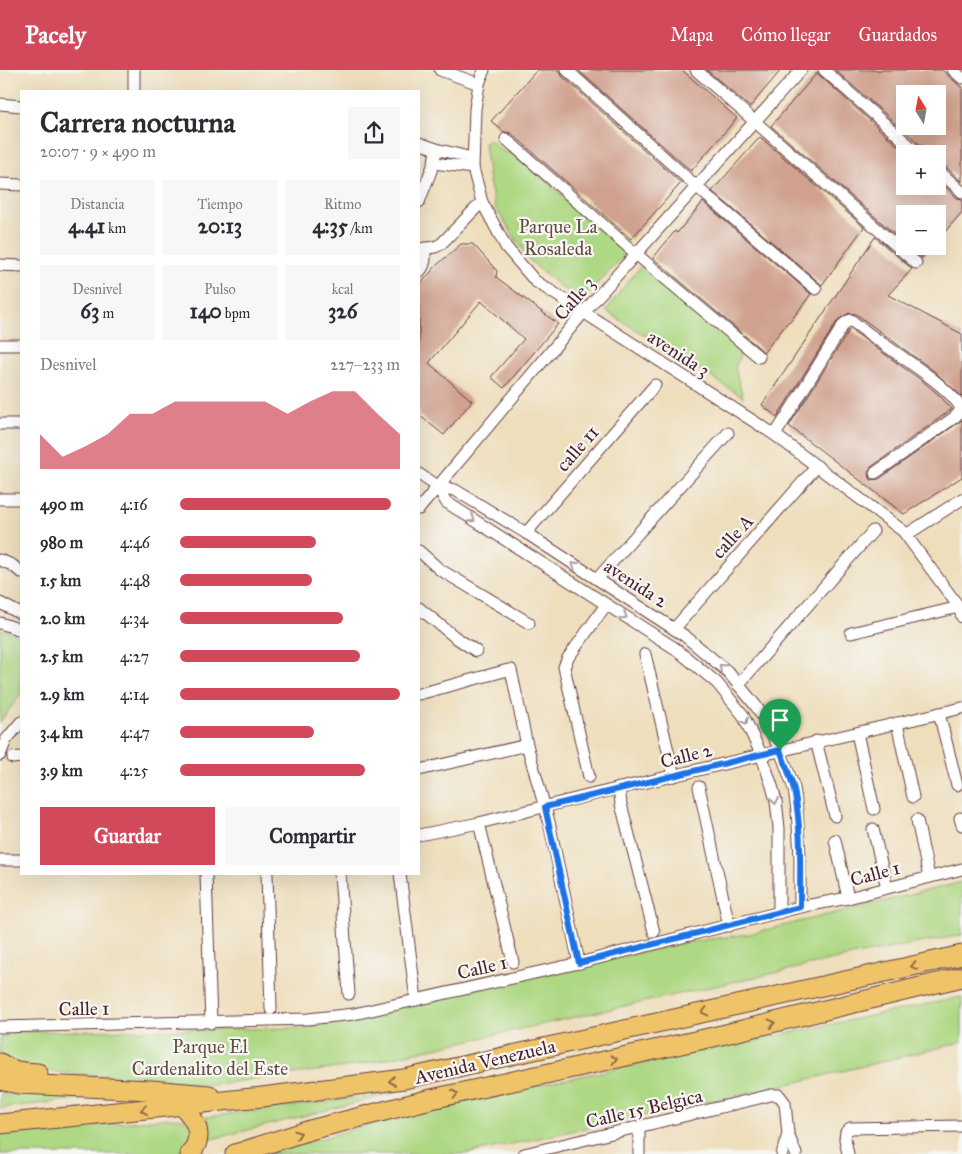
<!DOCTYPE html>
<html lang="es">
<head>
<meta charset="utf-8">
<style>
  :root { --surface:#fff; --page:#f7f7f7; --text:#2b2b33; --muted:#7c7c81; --accent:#d1495b }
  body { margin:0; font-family:"IM FELL Great Primer",serif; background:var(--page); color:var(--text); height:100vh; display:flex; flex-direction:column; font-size:19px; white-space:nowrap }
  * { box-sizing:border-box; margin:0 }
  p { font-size:16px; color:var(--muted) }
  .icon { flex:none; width:28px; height:28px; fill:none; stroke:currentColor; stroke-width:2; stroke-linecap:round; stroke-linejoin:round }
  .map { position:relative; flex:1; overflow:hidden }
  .drawer { position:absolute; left:20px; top:20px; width:400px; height:785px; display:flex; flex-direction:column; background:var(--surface); border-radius:0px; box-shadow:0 5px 20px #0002 }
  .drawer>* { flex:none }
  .needle { width:32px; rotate:349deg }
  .controls { position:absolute; left:896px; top:15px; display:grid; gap:10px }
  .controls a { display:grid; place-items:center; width:50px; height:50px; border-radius:0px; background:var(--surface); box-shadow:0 5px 20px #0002; font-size:25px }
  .pin { position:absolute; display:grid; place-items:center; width:42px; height:42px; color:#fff; margin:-51px -21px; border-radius:50% 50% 50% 0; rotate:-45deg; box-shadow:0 0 5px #0007 }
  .pin .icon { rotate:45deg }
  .round { display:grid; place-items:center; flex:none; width:52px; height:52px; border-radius:0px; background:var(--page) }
  .headline { display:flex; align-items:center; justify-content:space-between; height:85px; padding:0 20px }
  h1 { font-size:28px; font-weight:700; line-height:38px }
  .metrics { display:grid; grid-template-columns:repeat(3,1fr); gap:8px; height:85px; padding:5px 20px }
  .metrics div { display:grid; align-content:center; border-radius:0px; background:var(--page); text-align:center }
  .metrics b { font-size:21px; font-weight:700 }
  .metrics small { font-size:14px; font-weight:400 }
  .metrics p { font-size:14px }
  .chart { height:140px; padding:10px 20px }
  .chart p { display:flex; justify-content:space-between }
  .chart svg { width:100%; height:90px; margin-top:5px; fill:var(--accent); opacity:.7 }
  .button { display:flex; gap:10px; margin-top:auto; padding:10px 20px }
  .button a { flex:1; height:58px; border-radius:0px; background:var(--accent); color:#fff; font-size:20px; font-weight:700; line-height:58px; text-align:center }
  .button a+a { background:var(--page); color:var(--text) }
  ul { padding:0 20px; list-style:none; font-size:16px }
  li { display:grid; grid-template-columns:80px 60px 1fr; align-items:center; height:38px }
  li i { height:12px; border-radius:6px; background:var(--accent) }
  header { display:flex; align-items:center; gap:30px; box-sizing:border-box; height:70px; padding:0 25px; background:var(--accent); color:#fff }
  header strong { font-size:24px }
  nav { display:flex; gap:28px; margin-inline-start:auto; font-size:18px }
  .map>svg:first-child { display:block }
</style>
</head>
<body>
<header>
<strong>Pacely</strong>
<nav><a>Mapa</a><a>Cómo llegar</a><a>Guardados</a></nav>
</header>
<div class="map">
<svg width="962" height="1084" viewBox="0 0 962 1084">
  <rect width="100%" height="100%" fill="#f6f6f2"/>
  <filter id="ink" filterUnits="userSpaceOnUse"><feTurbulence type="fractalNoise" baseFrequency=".02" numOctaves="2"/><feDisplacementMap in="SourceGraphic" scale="10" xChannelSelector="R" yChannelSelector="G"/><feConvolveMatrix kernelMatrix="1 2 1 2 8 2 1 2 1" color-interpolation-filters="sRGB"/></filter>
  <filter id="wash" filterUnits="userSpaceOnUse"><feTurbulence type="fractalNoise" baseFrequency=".0096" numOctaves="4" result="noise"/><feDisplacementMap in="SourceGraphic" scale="20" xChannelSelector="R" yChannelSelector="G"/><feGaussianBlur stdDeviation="1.12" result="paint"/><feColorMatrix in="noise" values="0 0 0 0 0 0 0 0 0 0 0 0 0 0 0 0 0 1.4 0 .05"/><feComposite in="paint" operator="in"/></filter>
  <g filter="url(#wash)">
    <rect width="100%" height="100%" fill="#eedebc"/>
    <g fill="#aed883" stroke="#7c7c57">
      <path d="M489 69 505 83 510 80 628 182 583 228 562 218 530 191 495 137 489 111 484 73Z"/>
      <path d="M643 194 742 280 735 298 743 327 606 241 625 215Z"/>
      <path d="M0 559 21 564V624L0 652Z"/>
      <path d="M962 812V865L856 885 353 996 211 1015 20 999 0 984V969L9 962 297 958 689 872 749 864Z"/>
      <path d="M962 927V972L781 1016 465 1084H268L422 1039Z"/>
      <path d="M395 1023 212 1069 206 1047Z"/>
      <path d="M0 1024 3 1025 122 1024 0 1038Z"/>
      <path d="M172 1048 184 1049 193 1058 184 1080 174 1084H0V1064Z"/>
    </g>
    <g id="blocks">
      <g fill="#d0a18e" fill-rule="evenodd">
        <path d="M537 0H560L562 6 681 113 631 169 511 63 504 62 491 51Z"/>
        <path d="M578 0H682L737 48 691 101Z"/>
        <path d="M707 0H781L750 37Z"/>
        <path d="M835 0H942L962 18V112L943 94 938 93V84H926L924 78ZM905 24H938V56H905Z"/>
        <path d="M817 3 907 84H905V116H938V110L957 128 962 129V142L938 170V144H905V173L771 56Z"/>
        <path d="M760 67 864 157 822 215 712 121Z"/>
        <path d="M703 132 811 224 790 252 789 251 764 282 653 188 675 161 677 163Z"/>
        <path d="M875 167 912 199 888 225 962 264V327L934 301 856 244 849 243 838 250 777 347 762 335Z"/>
        <path d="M461 174H473L497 201 496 207 558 254 504 318 491 307 524 269 481 231 429 293 472 331 444 365 419 345V216L437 195Z"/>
        <path d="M908 176H932L922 188Z"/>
        <path d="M850 259 925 313 939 325 952 339 871 397 868 403 871 410 879 409 962 350V407L904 444 789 356Z"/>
      </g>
    </g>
  </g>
  <g filter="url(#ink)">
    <use href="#blocks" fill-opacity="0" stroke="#633c41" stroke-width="1"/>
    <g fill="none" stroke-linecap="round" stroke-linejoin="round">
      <defs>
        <g id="street">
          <path d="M440 0 479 14"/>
          <path d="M484 0 479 14 475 39 473 98 482 132 506 177 535 211 775 365 903 461 959 537 962 547"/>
          <path d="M567 0 706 125 816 219"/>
          <path d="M696 0 916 193"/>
          <path d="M824 0 919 84"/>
          <path d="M953 0 962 8"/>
          <path d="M134 21V0"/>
          <path d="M0 34 21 36"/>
          <path d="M506 69 636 184 759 287"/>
          <path d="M419 73 436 79 472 88"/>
          <path d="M434 93 473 98"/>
          <path d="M938 100 962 122"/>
          <path d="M0 114 21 115"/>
          <path d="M419 132 434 93 436 79"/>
          <path d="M419 179 435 177 441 174 482 132"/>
          <path d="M0 195 21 196"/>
          <path d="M419 202C426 195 425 188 425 178"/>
          <path d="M0 275H21"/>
          <path d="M0 354H21"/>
          <path d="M775 365 844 254 848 251 851 250C873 270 955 317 961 340L955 347 875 403"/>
          <path d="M419 404 438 417 446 432 676 579 717 613 743 645 761 684 772 716 776 731 779 758V843"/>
          <path d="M438 417 455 420 526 463 685 566 728 602 756 636 766 652 780 680 794 718 797 740 800 786V837"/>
          <path d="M0 429H21"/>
          <path d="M419 439 583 243 801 0"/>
          <path d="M526 463 655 315"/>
          <path d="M906 465 962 429"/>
          <path d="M419 481 439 499 529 553"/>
          <path d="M0 490 12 495 21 502"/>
          <path d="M597 509 728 363"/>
          <path d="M0 533 21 544"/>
          <path d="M419 538 455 567 476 581"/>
          <path d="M0 553 21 560"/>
          <path d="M674 559 817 396"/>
          <path d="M851 563 959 537"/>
          <path d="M645 584 674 706"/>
          <path d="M738 615 873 461"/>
          <path d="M419 624 508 600H511L527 675 549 752 579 893"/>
          <path d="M939 643 957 715"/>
          <path d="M897 653 913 727"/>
          <path d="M857 663 874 739"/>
          <path d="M816 671 835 746"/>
          <path d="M0 685 6 670 21 652"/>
          <path d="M13 688 21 687"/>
          <path d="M419 700 527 675"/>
          <path d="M589 707 564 597 568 588 606 535"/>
          <path d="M699 717 729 856"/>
          <path d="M619 718 621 734 654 862"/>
          <path d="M960 748 962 755"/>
          <path d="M917 750 929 807"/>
          <path d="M479 753 513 892"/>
          <path d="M873 759 887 818"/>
          <path d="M419 765 479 753 591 725 962 638"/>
          <path d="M835 770 848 828"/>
          <path d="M0 790H21"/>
          <path d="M206 804 211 953"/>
          <path d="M267 804 271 939"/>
          <path d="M340 804 349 924"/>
          <path d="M400 804 416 930"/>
          <path d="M0 957 308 949 354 944 579 893 800 837 848 828 962 799"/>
          <path d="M639 1057V1084"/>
          <path d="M524 1084 771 1025H779L785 1033 788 1064 796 1084"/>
          <path d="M782 1084 788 1064"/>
          <path d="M848 1084 845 1069 846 1062 850 1058 962 1056"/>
        </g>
        <g id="primary">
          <path d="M0 993C12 1002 24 1002 38 1003"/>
          <path d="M0 1010 19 1014 151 1020 209 1025"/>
          <path d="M177 1029C192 1046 208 1063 190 1084"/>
          <path d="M0 1054 262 1027 404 1009 962 885"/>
          <path d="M235 1084 310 1060 427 1030 713 967 962 907"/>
        </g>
      </defs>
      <use href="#street" stroke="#633c41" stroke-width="13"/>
      <use href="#primary" stroke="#633c41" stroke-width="21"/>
      <use href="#street" stroke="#fff" stroke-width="11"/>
      <use href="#primary" stroke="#efc469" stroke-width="19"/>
    </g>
    <defs><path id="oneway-chevron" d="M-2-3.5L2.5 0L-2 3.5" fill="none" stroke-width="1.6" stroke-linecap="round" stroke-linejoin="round" transform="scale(1.25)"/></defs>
    <g stroke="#ae9aa0">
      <use href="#oneway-chevron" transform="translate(472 449) rotate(32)"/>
      <use href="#oneway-chevron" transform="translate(575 495) rotate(-147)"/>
      <use href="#oneway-chevron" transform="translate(624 546) rotate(32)"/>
      <use href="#oneway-chevron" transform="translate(722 597) rotate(-139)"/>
      <use href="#oneway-chevron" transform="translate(745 651) rotate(66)"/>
      <use href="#oneway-chevron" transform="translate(775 731) rotate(80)"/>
    </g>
    <g stroke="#946947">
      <use href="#oneway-chevron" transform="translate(914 896) rotate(167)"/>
      <use href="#oneway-chevron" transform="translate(705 942) rotate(167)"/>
      <use href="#oneway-chevron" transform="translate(772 953) rotate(-14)"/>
      <use href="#oneway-chevron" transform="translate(614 989) rotate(-12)"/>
      <use href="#oneway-chevron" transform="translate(392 1011) rotate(173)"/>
      <use href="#oneway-chevron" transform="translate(455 1024) rotate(-12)"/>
      <use href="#oneway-chevron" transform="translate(144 1040) rotate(174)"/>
      <use href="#oneway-chevron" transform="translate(298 1064) rotate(-18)"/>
    </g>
  </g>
  <g fill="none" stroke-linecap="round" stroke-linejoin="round" filter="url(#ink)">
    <defs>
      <path id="route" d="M780 680C785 693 791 707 794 720 802 758 800 798 800 837L579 893 545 737Z"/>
    </defs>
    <use href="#route" stroke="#fff" stroke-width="10"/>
    <use href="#route" stroke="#1a73e8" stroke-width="6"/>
  </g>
  <g text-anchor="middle" stroke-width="4.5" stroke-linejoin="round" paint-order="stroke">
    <g font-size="19" fill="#634d41" stroke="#f6f6f2">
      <text x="558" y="163">Parque La<tspan x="558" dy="22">Rosaleda</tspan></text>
      <text x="210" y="983">Parque El<tspan x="210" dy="22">Cardenalito del Este</tspan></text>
    </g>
    <g font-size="19" fill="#4a1f2b" stroke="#f6f6f2">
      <text transform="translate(574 228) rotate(-49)" y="7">Calle 3</text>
      <text transform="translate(679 283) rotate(33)" y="7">avenida 3</text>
      <text transform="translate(577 378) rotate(-49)" y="7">calle 11</text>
      <text transform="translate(732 466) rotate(-48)" y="7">calle A</text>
      <text transform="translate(636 513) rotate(33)" y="7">avenida 2</text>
      <text transform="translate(686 685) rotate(-14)" y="7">Calle 2</text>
      <text transform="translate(875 803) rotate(-15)" y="7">Calle 1</text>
      <text transform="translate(482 897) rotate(-13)" y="7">Calle 1</text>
      <text transform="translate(84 938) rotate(-1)" y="7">Calle 1</text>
      <text transform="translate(485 991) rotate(-13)" y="7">Avenida Venezuela</text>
      <text transform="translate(644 1038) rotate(-13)" y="7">Calle 15 Belgica</text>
    </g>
  </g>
</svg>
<div class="controls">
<a><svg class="needle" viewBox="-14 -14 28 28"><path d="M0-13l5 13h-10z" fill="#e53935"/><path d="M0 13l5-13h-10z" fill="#7c7c81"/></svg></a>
<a>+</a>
<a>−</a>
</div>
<div class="pin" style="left:780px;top:680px;background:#1e9e55"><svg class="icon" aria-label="arrive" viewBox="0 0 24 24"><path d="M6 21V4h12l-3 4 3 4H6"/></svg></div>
<section class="drawer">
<div class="headline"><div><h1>Carrera nocturna</h1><p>20:07 · 9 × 490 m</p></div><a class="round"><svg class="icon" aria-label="share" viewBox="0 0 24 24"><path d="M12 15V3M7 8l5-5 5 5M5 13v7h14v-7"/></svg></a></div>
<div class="metrics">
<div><p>Distancia</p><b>4.41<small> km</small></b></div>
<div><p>Tiempo</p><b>20:13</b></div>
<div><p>Ritmo</p><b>4:35<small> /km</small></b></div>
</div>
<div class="metrics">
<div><p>Desnivel</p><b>63<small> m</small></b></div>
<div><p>Pulso</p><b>140<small> bpm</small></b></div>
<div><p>kcal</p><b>326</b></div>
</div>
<div class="chart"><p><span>Desnivel</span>227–233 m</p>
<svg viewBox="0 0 160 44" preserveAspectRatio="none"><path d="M0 44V27L10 38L20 33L30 27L40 17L50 17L60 11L70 11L80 11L90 11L100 11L110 17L120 11L130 6L140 6L150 17L160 27V44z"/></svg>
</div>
<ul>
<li><b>490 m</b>4:16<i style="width:96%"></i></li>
<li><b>980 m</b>4:46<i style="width:62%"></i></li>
<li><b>1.5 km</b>4:48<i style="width:60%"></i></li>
<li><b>2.0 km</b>4:34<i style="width:74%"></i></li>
<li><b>2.5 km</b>4:27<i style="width:82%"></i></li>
<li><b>2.9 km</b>4:14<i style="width:100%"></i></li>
<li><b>3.4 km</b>4:47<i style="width:61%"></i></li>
<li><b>3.9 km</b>4:25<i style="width:84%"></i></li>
</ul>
<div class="button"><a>Guardar</a><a>Compartir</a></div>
</section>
</div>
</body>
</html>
